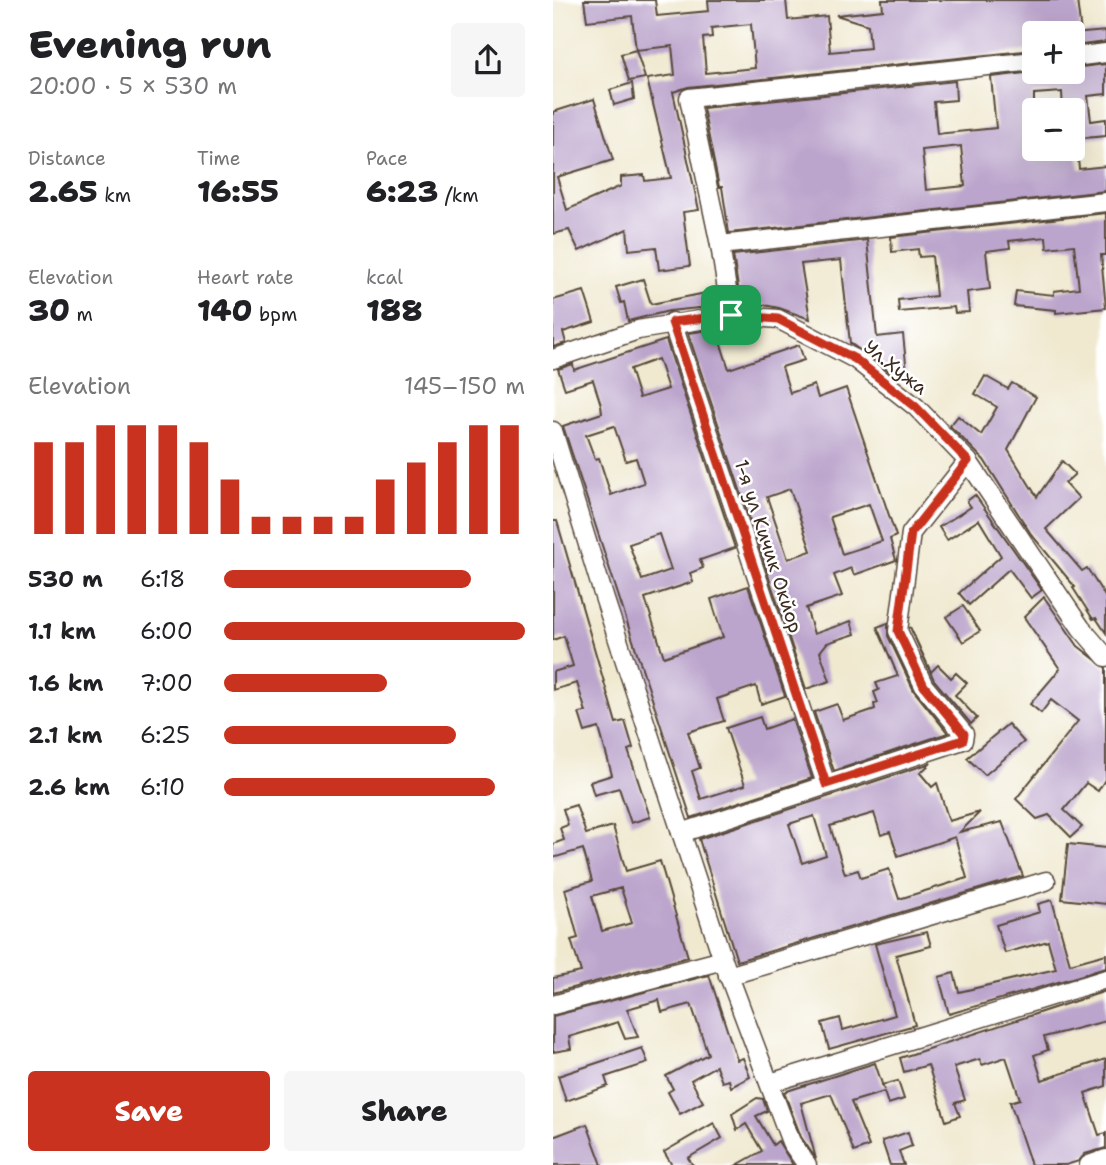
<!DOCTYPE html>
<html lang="en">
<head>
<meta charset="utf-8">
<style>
  :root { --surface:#fff; --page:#f6f6f6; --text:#202124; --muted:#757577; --accent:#c8321e }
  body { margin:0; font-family:"Shantell Sans",sans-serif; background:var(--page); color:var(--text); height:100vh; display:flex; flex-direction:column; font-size:26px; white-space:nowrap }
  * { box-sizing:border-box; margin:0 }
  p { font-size:23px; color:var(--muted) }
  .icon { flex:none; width:38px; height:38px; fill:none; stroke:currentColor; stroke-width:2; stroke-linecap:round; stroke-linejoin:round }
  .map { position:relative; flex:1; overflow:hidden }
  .details { display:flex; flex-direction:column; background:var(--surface); width:553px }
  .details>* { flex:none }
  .buttons { position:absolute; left:469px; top:21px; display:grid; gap:14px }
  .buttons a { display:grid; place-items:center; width:63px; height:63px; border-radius:7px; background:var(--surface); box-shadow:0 7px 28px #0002; font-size:35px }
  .pin { position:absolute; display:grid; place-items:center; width:60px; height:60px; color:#fff; margin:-30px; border-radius:14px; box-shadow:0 4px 10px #0006 }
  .round { display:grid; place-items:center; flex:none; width:74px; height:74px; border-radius:7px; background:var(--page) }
  .head { display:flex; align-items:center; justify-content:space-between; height:119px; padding:0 28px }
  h1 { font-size:38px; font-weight:800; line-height:52px }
  .stats { display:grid; grid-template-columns:repeat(3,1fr); gap:10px; height:119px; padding:7px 28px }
  .stats div { display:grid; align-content:center }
  .stats b { font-size:30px; font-weight:800 }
  .stats small { font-size:19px; font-weight:400 }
  .stats p { font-size:19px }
  .chart { height:196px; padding:14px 28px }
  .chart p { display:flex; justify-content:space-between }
  .chart svg { width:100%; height:126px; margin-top:7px; stroke:var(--accent); stroke-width:6 }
  .action { display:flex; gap:14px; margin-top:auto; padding:14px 28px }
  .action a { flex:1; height:80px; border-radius:7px; background:var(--accent); color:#fff; font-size:28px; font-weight:800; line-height:80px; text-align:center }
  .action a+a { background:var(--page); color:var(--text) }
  ul { padding:0 28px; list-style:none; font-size:23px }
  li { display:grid; grid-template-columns:112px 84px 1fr; align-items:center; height:52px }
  li i { height:18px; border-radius:9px; background:var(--accent) }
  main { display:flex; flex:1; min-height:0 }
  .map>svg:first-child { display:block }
</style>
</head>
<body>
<main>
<section class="details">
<div class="head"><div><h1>Evening run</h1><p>20:00 · 5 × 530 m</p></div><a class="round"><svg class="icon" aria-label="share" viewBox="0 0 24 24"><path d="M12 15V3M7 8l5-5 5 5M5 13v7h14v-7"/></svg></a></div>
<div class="stats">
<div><p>Distance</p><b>2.65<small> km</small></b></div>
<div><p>Time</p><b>16:55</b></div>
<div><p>Pace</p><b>6:23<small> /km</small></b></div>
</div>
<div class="stats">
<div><p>Elevation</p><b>30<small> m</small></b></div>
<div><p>Heart rate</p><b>140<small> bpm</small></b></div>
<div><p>kcal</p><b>188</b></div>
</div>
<div class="chart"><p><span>Elevation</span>145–150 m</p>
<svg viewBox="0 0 160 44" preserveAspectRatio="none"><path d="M5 44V12M15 44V12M25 44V6M35 44V6M45 44V6M55 44V12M65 44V25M75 44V38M85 44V38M95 44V38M105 44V38M115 44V25M125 44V19M135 44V12M145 44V6M155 44V6"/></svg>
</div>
<ul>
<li><b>530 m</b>6:18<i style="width:82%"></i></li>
<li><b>1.1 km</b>6:00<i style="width:100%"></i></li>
<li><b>1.6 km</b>7:00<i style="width:54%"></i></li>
<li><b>2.1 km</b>6:25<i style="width:77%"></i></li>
<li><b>2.6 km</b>6:10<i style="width:90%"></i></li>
</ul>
<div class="action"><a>Save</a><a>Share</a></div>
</section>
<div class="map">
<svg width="553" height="1165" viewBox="0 0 553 1165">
  <rect width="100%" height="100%" fill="#fff"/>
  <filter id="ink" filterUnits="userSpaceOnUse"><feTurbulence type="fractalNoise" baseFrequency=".0143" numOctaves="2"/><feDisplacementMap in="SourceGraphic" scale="14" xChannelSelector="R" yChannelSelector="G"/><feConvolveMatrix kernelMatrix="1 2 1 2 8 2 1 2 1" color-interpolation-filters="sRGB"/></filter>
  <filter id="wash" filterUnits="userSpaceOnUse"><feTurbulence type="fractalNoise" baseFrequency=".00686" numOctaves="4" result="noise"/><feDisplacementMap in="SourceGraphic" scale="28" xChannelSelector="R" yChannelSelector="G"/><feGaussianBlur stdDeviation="1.57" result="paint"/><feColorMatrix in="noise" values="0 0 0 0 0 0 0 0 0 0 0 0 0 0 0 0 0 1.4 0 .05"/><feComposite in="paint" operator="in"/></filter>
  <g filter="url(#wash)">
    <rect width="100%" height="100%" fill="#f0e9d0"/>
    <g id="blocks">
      <g fill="#bca5cc" fill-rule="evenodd">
        <path d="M31 0H102L104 16 156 11 155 0H233L235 20 274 16 277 52 317 48 315 25 283 15 330 10 329 0H524L528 33H481V50L135 87 120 92 146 210 130 212 137 266 106 270 103 247 76 250 74 229 26 251 16 230 0 234V112L41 99 60 160 4 177 14 210 68 186V177L91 175 92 181 118 178 94 79 122 75 119 46 83 50 79 16 34 21ZM198 24 202 68 153 73 150 38 159 37 158 28Z"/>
        <path d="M553 31V42L520 46V34Z"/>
        <path d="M83 50 92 78 76 81 68 54Z"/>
        <path d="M553 64V94L535 96 538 121 553 119V136L520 139V110H510L509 92 481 94V149H524L526 169 553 166V191L176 233 169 187H166L150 108 402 81 403 100 381 102 384 134 443 128 438 77 481 72V77L520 73V68ZM408 146 412 186 373 190 369 150Z"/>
        <path d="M79 83 81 99 61 105 57 90Z"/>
        <path d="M553 213V255H548L553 308 503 313V310L461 306 463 291 501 295V291L526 288 521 245 494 248 493 237 456 241 457 248 433 251 437 289 414 292 416 312 402 313 401 307 346 312 345 300 383 296 379 256 366 257 365 249 339 252 338 237Z"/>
        <path d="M314 240 324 337 350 334 354 373 340 374 297 343 288 260 248 264 257 319 226 308 187 300 180 255Z"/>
        <path d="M90 279 98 304 163 291 165 306 116 311 75 321 71 302 68 303 63 287Z"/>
        <path d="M31 291 41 322 10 332 13 343 0 347V300Z"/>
        <path d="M163 329 176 369 246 345 251 360 229 367 237 393 261 385 265 398 293 388 343 536 337 539 343 560 301 575 298 568 281 575 289 596 253 608 261 634 298 621 302 634 274 643 267 652 277 681 253 689 135 333ZM237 489 258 551 235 559 214 497ZM316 504 329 541 289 554 277 517Z"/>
        <path d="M113 340 182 548 147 560 150 568 137 573 140 582 92 598 111 657 170 637 158 599 195 586 232 696 208 704 203 686 164 699 171 721 135 732 147 768 139 771 148 799 192 785 173 728 207 717 211 729 239 719 259 778 138 818 10 426 49 413 48 405 40 380 12 389 5 369 20 364 21 370ZM105 359 115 389 86 398 77 369ZM61 426 73 461 83 458 91 483 58 495 46 458 42 459 33 435ZM106 534 118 570 89 580 76 544Z"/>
        <path d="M432 376 455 389 459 383 483 397 455 450 484 497 509 461 522 474 512 483 526 498 493 529 529 571 534 568 553 598V633L543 618 540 619 520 588 522 587 478 534 431 460 397 426 405 416 428 435 444 407 422 394Z"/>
        <path d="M422 495 489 590 478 598 456 569 416 605 406 593 448 556 426 520 394 540 386 527 418 507 414 501Z"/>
        <path d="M0 521H4L63 723 72 721 80 748 75 750 97 817 78 823 66 788 41 795 37 782 59 775 46 728 32 732 26 713 33 712 24 683 0 690V672L20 666 11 636 0 640Z"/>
        <path d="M491 597 525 646 553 668V778L545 791 533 783 511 810 529 827 518 837 496 815 484 819 463 799 525 721 498 700 488 713 477 704 507 669 471 617Z"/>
        <path d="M410 606 427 631 410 642 393 617Z"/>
        <path d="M335 623V636L361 691 395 733 281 771 261 712 284 704 290 720 322 709 321 704 325 703 321 692 326 690 323 683 345 676 324 627Z"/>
        <path d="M357 627 378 672 385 665 398 678 403 673 414 683 402 695 424 718 418 724 381 680Z"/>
        <path d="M455 724 471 742 432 775 414 758Z"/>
        <path d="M378 763 367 773 379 787 384 783 396 821 427 812 407 832 449 822 470 876 184 961 146 839ZM321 813 328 835 337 832 345 856 402 837 414 878 346 899 336 869 308 878 305 870 292 874 277 826ZM261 816 273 855 249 863 236 824Z"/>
        <path d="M23 805 33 834 60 826 73 871 107 861 135 957 0 993V978L28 972 18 940 25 938 12 889 39 881 30 849 0 858V844L11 840 7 828 15 825 10 809ZM68 888 79 923 49 931 39 896Z"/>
        <path d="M515 844 553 848V904L509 899Z"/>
        <path d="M499 900 517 964 553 954V968L396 1014 386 977 401 973 406 992 503 969 495 941 452 953 443 925 487 912 485 904Z"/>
        <path d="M374 932 378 946 343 955 362 1025 276 1049 269 1023 287 1018 290 1030 342 1015 322 944Z"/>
        <path d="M156 975 184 1060 190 1058 197 1077 178 1087 176 1080 169 1082 163 1066 138 1080 150 1102 127 1114 115 1092 120 1089 113 1076 155 1054 138 1004 109 1012 106 1000 74 1009 85 1037 72 1039 65 1022 16 1037 18 1049 0 1052V1016Z"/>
        <path d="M553 991V1021L491 1037 495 1050 481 1055 489 1080 553 1059V1086L532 1093 546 1135 553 1133V1148L532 1154 526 1161 513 1165H478L457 1102 467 1099 453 1057 429 1065 427 1059 401 1067 412 1100 402 1103 407 1116 393 1121 375 1065 351 1072 347 1058Z"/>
        <path d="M89 1048 95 1063 52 1077 55 1086 13 1101 5 1076Z"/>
        <path d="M322 1063 331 1090 329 1085 345 1081 351 1099 335 1104 331 1092 298 1102 316 1146 301 1152 278 1094 248 1103 263 1159 248 1137 231 1092Z"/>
        <path d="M204 1098 210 1099 214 1111 203 1116 220 1145 225 1141 240 1165H184L209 1151 193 1124 184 1130 179 1114Z"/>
        <path d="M161 1123 169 1138 135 1158 140 1165H119L111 1152Z"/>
        <path d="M34 1124 49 1165H0V1137Z"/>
        <path d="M355 1132 359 1146 346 1151 351 1165H337L329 1141Z"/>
      </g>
    </g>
  </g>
  <g filter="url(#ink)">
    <use href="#blocks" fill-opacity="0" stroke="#564739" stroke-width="2"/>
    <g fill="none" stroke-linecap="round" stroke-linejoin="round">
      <defs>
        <g id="minor">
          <path d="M520 57 553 53"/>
          <path d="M167 245 553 202"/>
          <path d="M178 315 167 245 136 98 481 61"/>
          <path d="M119 322 273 784"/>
          <path d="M0 359 85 330 178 315 225 319 302 359 363 407 415 461 528 628 553 657"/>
          <path d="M0 431 52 600 170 960 238 1142 254 1165"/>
          <path d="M128 833 410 740 411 734 371 686 345 631 358 533 415 461"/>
          <path d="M175 976 493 881"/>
          <path d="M0 1005 170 960"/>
          <path d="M217 1083 553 979"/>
          <path d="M536 1165 553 1159"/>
        </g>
      </defs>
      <use href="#minor" stroke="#564739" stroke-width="21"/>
      <use href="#minor" stroke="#fff" stroke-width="18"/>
    </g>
  </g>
  <g fill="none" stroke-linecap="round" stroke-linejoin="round" filter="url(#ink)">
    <defs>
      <path id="route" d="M178 315 225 319 302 359 363 407 415 461 358 533 345 631 371 686 411 734 410 740 273 784 119 322Z"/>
    </defs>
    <use href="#route" stroke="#fff" stroke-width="14"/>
    <use href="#route" stroke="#c8321e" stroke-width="9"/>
  </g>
  <g text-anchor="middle" stroke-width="5" stroke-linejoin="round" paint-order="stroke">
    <g font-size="19" fill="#3b2a1e" stroke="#fff">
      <text transform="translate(343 367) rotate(38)" y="7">Ул.Хужа</text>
      <text transform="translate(216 546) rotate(72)" y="7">1-я ул Кичик Окйор</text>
    </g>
  </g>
</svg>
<div class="buttons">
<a>+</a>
<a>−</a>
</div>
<div class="pin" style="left:178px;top:315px;background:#1e9e55"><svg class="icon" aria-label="arrive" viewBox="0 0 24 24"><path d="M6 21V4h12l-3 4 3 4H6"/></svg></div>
</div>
</main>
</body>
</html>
